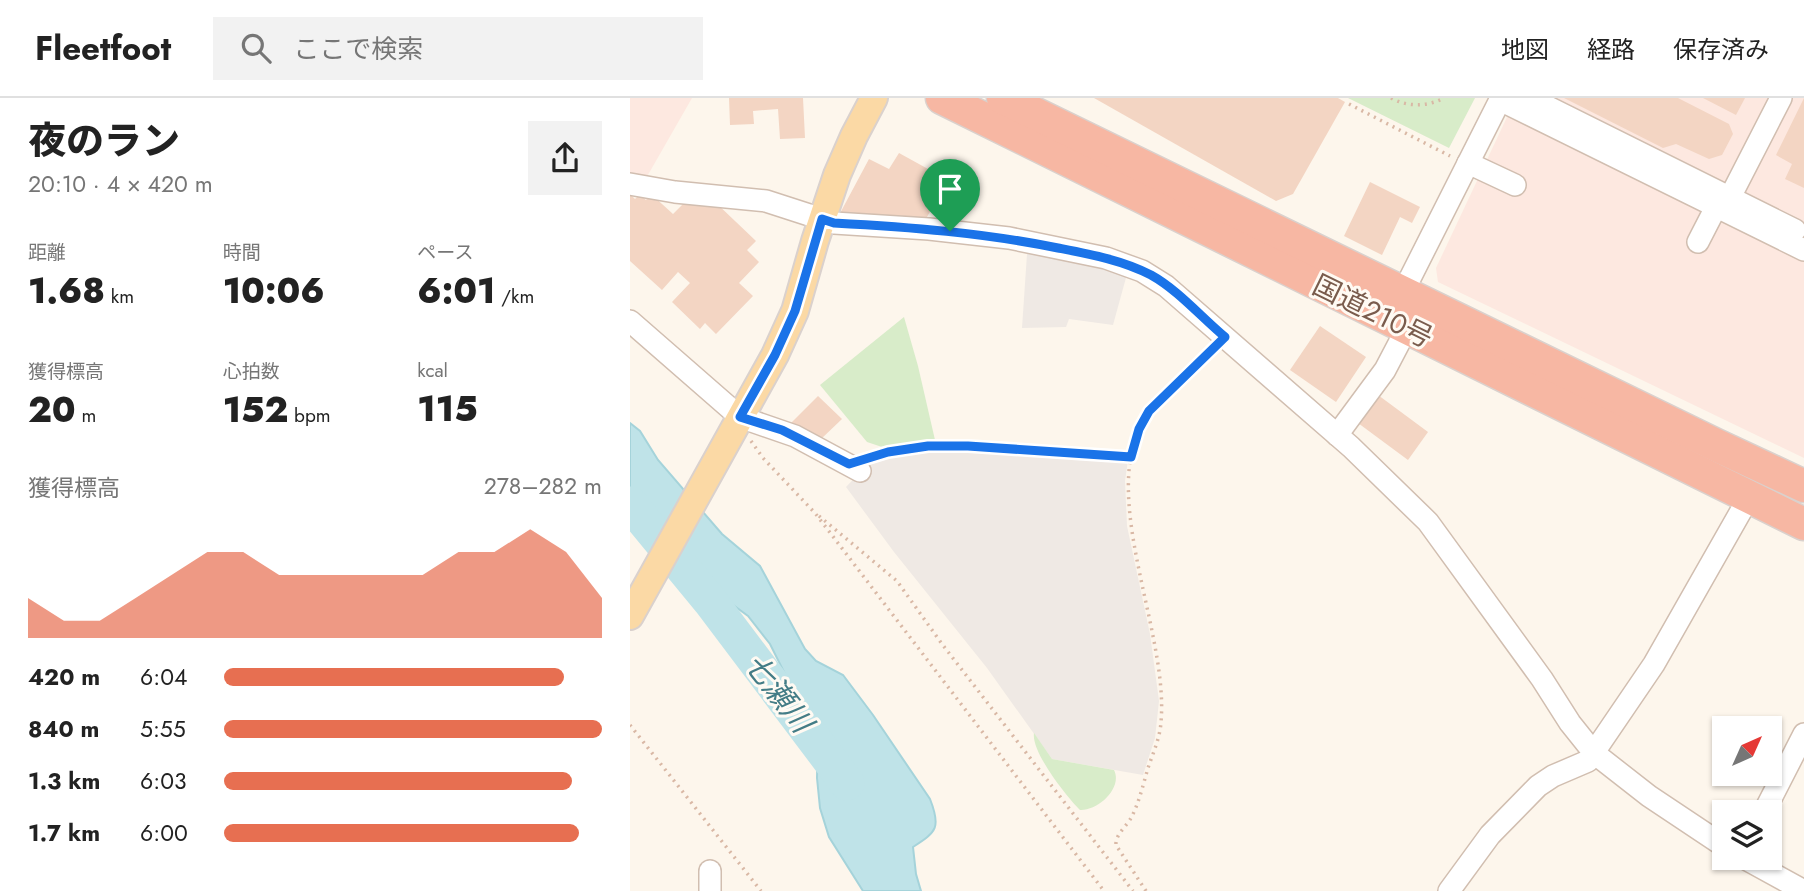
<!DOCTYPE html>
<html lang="ja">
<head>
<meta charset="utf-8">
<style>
  :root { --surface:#fff; --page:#f2f2f2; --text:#222; --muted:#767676; --line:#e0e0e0; --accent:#e76f51 }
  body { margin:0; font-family:Jost,"Noto Sans JP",sans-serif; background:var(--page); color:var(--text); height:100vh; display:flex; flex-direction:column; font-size:26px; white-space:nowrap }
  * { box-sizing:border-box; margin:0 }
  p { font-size:23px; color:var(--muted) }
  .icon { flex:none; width:38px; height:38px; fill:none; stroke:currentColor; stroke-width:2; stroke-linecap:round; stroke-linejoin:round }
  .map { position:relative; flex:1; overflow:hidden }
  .details { display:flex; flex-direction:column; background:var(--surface); width:630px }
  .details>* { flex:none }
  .needle { width:46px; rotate:45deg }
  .buttons { position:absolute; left:1082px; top:618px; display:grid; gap:14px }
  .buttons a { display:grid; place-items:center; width:70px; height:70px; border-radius:0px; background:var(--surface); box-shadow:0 2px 5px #0004; font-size:35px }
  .pin { position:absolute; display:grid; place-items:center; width:60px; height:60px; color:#fff; margin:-72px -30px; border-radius:50% 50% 50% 0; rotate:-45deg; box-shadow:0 0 7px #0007 }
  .pin .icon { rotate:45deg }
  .round { display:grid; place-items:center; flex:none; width:74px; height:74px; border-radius:0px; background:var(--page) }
  .headline { display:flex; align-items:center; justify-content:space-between; height:119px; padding:0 28px }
  h1 { font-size:38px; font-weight:800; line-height:52px }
  .figures { display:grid; grid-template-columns:repeat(3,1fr); gap:10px; height:119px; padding:7px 28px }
  .figures div { display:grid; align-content:center }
  .figures b { font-size:35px; font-weight:800 }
  .figures small { font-size:19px; font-weight:400 }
  .figures p { font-size:19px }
  .chart { height:196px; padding:14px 28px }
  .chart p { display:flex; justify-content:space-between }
  .chart svg { width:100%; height:126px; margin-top:7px; fill:var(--accent); opacity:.7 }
  ul { padding:0 28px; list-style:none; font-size:23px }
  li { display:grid; grid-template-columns:112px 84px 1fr; align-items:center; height:52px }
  li i { height:18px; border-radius:9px; background:var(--accent) }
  header { display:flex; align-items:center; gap:42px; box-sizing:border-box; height:98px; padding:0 35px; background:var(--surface); border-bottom:2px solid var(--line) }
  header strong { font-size:33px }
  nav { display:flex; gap:38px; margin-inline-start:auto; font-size:24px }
  .search { width:490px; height:63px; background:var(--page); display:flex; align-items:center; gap:18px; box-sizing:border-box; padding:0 24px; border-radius:0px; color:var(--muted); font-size:26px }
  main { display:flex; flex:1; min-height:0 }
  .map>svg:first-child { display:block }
</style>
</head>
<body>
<header>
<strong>Fleetfoot</strong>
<div class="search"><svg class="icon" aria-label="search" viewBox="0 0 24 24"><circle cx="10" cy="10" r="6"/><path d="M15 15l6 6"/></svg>ここで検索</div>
<nav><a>地図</a><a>経路</a><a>保存済み</a></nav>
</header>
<main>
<section class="details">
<div class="headline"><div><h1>夜のラン</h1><p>20:10 · 4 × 420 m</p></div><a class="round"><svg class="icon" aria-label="share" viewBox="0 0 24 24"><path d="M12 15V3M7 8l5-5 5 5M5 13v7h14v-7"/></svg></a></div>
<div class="figures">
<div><p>距離</p><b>1.68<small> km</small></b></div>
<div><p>時間</p><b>10:06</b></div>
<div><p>ペース</p><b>6:01<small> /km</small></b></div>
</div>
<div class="figures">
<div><p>獲得標高</p><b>20<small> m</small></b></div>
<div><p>心拍数</p><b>152<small> bpm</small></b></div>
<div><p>kcal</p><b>115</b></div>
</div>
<div class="chart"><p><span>獲得標高</span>278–282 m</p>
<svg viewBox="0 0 160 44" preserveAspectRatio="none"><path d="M0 44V30L10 38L20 38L30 30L40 22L50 14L60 14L70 22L80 22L90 22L100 22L110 22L120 14L130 14L140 6L150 14L160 30V44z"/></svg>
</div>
<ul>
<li><b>420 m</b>6:04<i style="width:90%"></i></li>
<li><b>840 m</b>5:55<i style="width:100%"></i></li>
<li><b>1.3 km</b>6:03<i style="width:92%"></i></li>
<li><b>1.7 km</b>6:00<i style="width:94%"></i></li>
</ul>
</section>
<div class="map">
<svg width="1174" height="793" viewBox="0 0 1174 793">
  <rect width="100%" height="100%" fill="#fdf6ec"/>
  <g fill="#fde8e0">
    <path d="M0 0H62L15 82 0 78Z"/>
    <path d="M886 0H1174V360L808 184 806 170Z"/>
  </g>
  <g fill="#efe9e4">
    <path d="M393 149 497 176 483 227 439 221 436 229 392 230 397 156Z"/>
    <path d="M340 352 498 362 495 383 497 428 520 536 529 603 525 640 513 677 422 661 357 570 264 454 216 389 238 366 256 360 298 353Z"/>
  </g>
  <g fill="#d8ecc9">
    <path d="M718 0H845L819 50Z"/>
    <path d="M274 219 288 268 305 342 252 349 237 344 190 287Z"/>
    <path d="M404 635 422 661 484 672C493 690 468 713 450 712 437 699 401 654 404 635Z"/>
  </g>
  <path fill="#bfe3e8" stroke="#a5d3da" stroke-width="2" d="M0 325 10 333 28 362 92 436 130 468 175 551 186 563 213 577 243 617 300 701C311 729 307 734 283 749L286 776 291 793H233L199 739 190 710 187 680 188 634 181 619 163 592 140 546 118 518 88 496 60 485 0 429Z"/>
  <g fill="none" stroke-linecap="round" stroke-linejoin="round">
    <path stroke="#bfe3e8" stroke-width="35" d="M0 406 80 503 217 685"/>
  </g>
  <g fill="#f3d5c3">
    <path d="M99 0H173L175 40 150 41 148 11 123 13 124 26 100 27Z"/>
    <path d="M464 0H708L715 4 663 96 646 103Z"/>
    <path d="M934 0H1048L1099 26 1103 36 1092 57 1079 61 1046 46 1033 50Z"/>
    <path d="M1073 0H1115L1106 17Z"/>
    <path d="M1174 0V90L1155 81 1162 66 1146 57Z"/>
    <path d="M269 55 318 82 293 126 208 119 239 61 259 71Z"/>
    <path d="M740 84 790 109 782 125 770 119 752 157 714 138Z"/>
    <path d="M0 96 5 101 10 96 16 102 21 96 43 116 58 101H70L79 109 84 103 126 143 117 152 129 164 109 185 123 198 86 236 75 225 70 231 42 204 60 185 48 174 32 192 0 163Z"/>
    <path d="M690 228 736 259 706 304 660 272Z"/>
    <path d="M748 297 798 334 778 362 728 325Z"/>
    <path d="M188 298 212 321 190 342 161 325Z"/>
  </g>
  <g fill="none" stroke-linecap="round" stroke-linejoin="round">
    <defs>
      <g id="minor">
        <path d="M900 0 1165 132"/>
        <path d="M870 2 1174 152"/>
        <path d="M838 65 885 87"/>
        <path d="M0 86 45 94 136 103 204 125 299 131 379 140 476 160 512 173 536 188 721 349 798 424 912 581 940 625 964 655 1019 698 1094 748"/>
        <path d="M1094 111 1151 0"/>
        <path d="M1068 144 1086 109"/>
        <path d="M768 204 871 0"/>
        <path d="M0 223 110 319 165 338 230 373"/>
        <path d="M707 337 755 272 777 230"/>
        <path d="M1134 714 1174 636"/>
        <path d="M1114 760 1174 793"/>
        <path d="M80 773V793"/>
        <path d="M819 793 860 737 908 688 923 678 958 663 1024 566 1119 399"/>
      </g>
      <path id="major" d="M0 518 145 257 165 213 185 143 207 77 224 38 244 0"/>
      <g id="highway">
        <path d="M312 0 1174 426"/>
        <path d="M373 0 1086 347 1174 388"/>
      </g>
    </defs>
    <use href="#minor" stroke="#d1beb0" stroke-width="24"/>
    <use href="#major" stroke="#dad1cd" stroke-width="30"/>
    <use href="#highway" stroke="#dad1cd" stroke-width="35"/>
    <g stroke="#d9b8a5" stroke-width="3.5" stroke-dasharray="2 5" stroke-linecap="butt">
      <path d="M761 0C777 9 797 9 814 0"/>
      <path d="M719 6 820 58"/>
      <path d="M121 343 133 360 185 415 474 793"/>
      <path d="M241 359 275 351 321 348 501 359"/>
      <path d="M189 418 267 483 312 546 503 793"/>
      <path d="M0 627 131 793"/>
      <path d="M516 793 486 747C485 737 496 729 501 720 509 705 513 687 518 670 523 655 530 640 531 624 539 534 468 400 514 321 529 295 559 274 580 253"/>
    </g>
    <use href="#minor" stroke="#fff" stroke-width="21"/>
    <use href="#major" stroke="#fbd9a5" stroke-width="26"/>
    <use href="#highway" stroke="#f7b7a3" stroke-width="32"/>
  </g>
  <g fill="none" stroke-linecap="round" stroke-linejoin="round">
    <defs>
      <path id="route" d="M192 121 204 125C280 129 354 135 428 150 459 156 492 162 521 177 548 192 571 219 595 239L519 313 509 331 501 359 338 348H298L258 354 219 366 152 332 110 319 145 257 165 213Z"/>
    </defs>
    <use href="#route" stroke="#fff" stroke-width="14"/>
    <use href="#route" stroke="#1a73e8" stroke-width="9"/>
  </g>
  <g text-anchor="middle" stroke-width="6" stroke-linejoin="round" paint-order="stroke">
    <g font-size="28" fill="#7a5c4d" stroke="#fffaf3">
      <text transform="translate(743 213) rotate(26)" y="10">国道210号</text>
    </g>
    <g font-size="30" font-style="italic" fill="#437c86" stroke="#fffaf3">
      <text transform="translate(148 595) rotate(52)" y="10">七瀬川</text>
    </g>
  </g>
</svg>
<div class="buttons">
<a><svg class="needle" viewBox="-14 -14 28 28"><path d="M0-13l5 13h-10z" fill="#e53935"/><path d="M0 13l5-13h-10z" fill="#767676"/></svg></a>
<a><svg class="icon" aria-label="layers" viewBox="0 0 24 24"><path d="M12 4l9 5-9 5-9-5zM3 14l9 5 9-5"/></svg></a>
</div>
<div class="pin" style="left:320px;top:133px;background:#1e9e55"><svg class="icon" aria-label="arrive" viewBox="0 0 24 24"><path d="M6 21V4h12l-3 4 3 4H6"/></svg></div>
</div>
</main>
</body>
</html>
